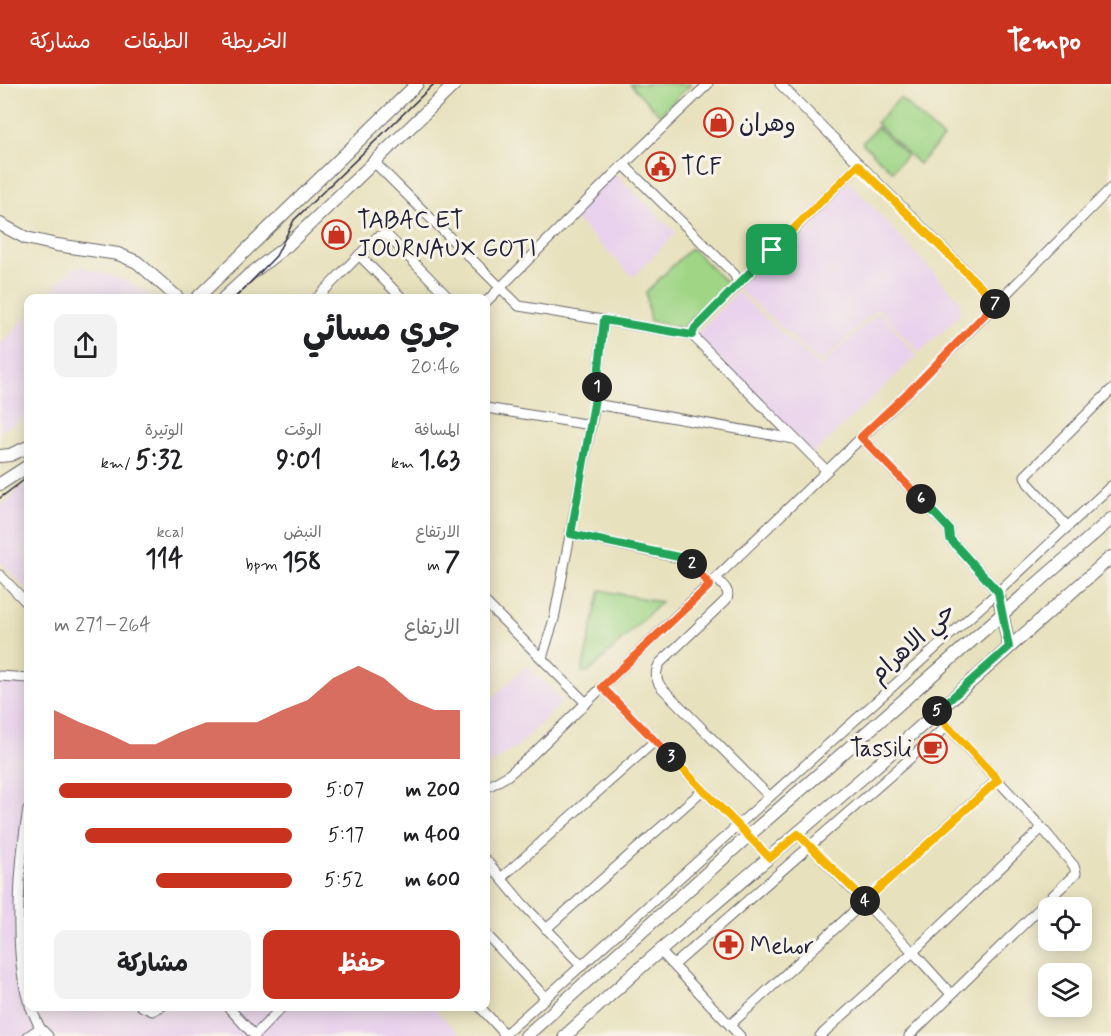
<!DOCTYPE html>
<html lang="ar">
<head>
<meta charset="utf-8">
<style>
  :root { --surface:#fff; --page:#f2f2f2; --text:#202124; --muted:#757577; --accent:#c8321e }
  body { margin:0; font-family:Mynerve,"Playpen Sans Arabic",sans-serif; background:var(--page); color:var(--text); direction:rtl; height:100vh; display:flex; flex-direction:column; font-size:22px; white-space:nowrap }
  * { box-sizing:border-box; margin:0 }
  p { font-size:20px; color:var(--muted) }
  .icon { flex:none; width:33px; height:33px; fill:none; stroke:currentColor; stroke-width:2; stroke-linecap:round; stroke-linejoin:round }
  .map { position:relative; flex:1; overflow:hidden; direction:ltr }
  .sheet { position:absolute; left:24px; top:210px; width:466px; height:717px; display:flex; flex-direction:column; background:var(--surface); border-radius:12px; box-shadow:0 3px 15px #0003; direction:rtl }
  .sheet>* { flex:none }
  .controls { position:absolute; left:1038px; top:813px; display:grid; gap:12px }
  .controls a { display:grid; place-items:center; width:54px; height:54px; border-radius:12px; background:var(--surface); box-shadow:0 3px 15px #0003; font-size:30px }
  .pin { position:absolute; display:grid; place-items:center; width:51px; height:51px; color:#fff; margin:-26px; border-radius:12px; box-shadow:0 3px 9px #0006 }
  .km { position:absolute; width:30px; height:30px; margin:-15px; border-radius:50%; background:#222; color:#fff; font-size:16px; line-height:30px; text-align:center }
  .round { display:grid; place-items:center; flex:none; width:63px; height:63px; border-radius:12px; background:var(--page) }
  .head { display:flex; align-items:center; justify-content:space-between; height:102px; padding:0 30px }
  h1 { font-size:33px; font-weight:700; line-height:45px }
  .metrics { display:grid; grid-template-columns:repeat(3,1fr); gap:9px; height:102px; padding:6px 30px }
  .metrics div { display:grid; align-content:center }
  .metrics b { font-size:26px; font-weight:700 }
  .metrics small { font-size:16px; font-weight:400 }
  .metrics p { font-size:16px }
  .chart { height:168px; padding:12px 30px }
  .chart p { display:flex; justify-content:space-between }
  .chart svg { width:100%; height:108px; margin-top:6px; fill:var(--accent); opacity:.7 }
  .action { display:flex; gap:12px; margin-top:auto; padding:12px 30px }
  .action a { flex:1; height:69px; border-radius:12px; background:var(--accent); color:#fff; font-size:24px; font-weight:700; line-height:69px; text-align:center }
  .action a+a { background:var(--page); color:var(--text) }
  ul { padding:0 30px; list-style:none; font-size:20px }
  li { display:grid; grid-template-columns:96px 72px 1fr; align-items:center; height:45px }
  li i { height:15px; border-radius:8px; background:var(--accent) }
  header { display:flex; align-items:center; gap:36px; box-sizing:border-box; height:84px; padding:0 30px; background:var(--accent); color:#fff }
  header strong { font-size:28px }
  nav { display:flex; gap:33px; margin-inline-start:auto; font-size:21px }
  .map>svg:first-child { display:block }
</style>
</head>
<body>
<header>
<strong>Tempo</strong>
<nav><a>الخريطة</a><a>الطبقات</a><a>مشاركة</a></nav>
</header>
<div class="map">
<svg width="1111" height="952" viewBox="0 0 1111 952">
  <rect width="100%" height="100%" fill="#f7f3e8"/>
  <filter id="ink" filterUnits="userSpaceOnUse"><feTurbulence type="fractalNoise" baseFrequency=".0167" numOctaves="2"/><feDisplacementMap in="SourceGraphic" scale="12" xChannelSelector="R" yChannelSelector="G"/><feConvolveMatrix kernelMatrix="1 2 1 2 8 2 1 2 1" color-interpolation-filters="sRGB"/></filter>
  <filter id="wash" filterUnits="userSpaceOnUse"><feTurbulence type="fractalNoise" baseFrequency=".008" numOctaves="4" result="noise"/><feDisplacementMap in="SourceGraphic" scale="24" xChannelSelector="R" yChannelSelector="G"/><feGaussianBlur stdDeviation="1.35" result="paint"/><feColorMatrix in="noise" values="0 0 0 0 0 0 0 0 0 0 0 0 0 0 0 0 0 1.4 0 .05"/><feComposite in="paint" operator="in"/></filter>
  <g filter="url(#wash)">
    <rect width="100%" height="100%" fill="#e8e1bd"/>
    <g fill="#e9d2ed">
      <path d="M615 89 676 149 633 193 572 132Z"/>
      <path d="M844 92 960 217V231L920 269 878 224 821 279 737 204Z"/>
      <path d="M74 183H83L109 191 131 199 154 214H44Z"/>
      <path d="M737 208 820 283 879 228 917 272 813 370 696 251Z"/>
      <path d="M28 231V333L0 347V262Z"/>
      <path d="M28 399V506L0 477V424L21 403Z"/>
      <path d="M527 581 563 617 518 662 486 683V620Z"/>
      <path d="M0 597 28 599V922L433 923 462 952H0Z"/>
    </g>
    <g fill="#9fd585" stroke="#607c60" stroke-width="1.5">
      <path d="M630 0H691L660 31Z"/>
      <path d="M900 14 943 54 919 80 876 39Z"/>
      <path d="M877 43 907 71 892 87 862 59Z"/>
      <path d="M691 164 728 200 682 244 650 237 646 208Z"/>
      <path d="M600 506 661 518 589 588H582Z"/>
    </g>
  </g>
  <g filter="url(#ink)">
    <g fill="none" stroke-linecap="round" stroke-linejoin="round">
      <defs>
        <g id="minor">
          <path d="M780 0 996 218"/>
          <path d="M374 78 519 222 692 251 826 386"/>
          <path d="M624 81 735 191 738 201"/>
          <path d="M359 171 402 214"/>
          <path d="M317 214 377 153 386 150 449 214"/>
          <path d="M486 218 615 89 708 0"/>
          <path d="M692 251 695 244 859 80"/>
          <path d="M595 320 794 355"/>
          <path d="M486 324 591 341"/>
          <path d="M861 353 949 445 950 455 998 508"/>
          <path d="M1068 443 1028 399 1025 392 1111 306"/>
          <path d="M571 450 683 475 693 480 709 501"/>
          <path d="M0 491 28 520"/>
          <path d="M716 494C722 501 732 507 726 516L660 579C655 587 655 595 661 603L769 712"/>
          <path d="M486 519 586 619"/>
          <path d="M542 574 554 535 595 320 604 236"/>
          <path d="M0 592 28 594"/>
          <path d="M602 603 770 774"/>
          <path d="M486 704 507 692 532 671 916 301 1111 104"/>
          <path d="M28 725C19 778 13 866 28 917"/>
          <path d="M798 750 913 868 951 910"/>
          <path d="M486 776 521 818 582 882"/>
          <path d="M501 794 655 657"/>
          <path d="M546 845 703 706"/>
          <path d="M486 850 546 914"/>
          <path d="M660 867 740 952"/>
          <path d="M674 881 947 642"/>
          <path d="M30 922 40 944 48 952"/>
          <path d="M141 922 152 927 162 922"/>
          <path d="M227 922 255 952"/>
          <path d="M479 922 505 950"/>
          <path d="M730 941 997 696"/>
          <path d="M28 952 40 944"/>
          <path d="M254 952 283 922"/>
          <path d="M503 952 998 508 1111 402"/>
          <path d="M820 952 913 868 1042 744"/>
          <path d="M909 952 1076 789 1074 782 1042 744 935 629"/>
        </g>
        <g id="major">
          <path d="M0 140 26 154 57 161 118 170 137 178 178 214"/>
          <path d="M197 214 417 0"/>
          <path d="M224 214 248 192 288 161 455 0"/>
          <path d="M0 372 10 371 28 363"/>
          <path d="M0 400 28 382"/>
          <path d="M998 508 1009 563"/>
          <path d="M526 952 748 752 1111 435"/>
          <path d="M565 952 640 884 875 683 1111 473"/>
        </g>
      </defs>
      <use href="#minor" stroke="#676568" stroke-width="11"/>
      <use href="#major" stroke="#676568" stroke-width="14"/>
      <use href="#minor" stroke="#fff" stroke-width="9"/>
      <use href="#major" stroke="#fff" stroke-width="12"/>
      <g stroke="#22223b" stroke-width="1.5">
        <path d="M235 214 276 172 294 136 434 0"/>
        <path d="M0 414 28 393"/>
      </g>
    </g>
  </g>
  <g fill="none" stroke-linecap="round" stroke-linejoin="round" filter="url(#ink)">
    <defs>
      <path id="split-1" d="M597 303 604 236 692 251 695 244 772 166"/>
      <path id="split-2" d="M597 303 571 450 683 474 692 480"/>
      <path id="split-3" d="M671 673 602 603 710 501 692 480"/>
      <path id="split-4" d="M671 673 770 774 798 750 865 817"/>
      <path id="split-5" d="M865 817 998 696 940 634 935 629 937 627"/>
      <path id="split-6" d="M921 415 949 445 950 455 998 508 1009 563 937 627"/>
      <path id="split-7" d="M921 415 861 353 916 301 995 220"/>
      <path id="split-8" d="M772 166 858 81 996 218 995 220"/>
    </defs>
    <use href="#split-1" stroke="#fff" stroke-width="12"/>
    <use href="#split-2" stroke="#fff" stroke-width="12"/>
    <use href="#split-3" stroke="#fff" stroke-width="12"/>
    <use href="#split-4" stroke="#fff" stroke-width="12"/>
    <use href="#split-5" stroke="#fff" stroke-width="12"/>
    <use href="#split-6" stroke="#fff" stroke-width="12"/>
    <use href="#split-7" stroke="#fff" stroke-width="12"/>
    <use href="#split-8" stroke="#fff" stroke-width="12"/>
    <use href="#split-1" stroke="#22a559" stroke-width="8"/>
    <use href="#split-2" stroke="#22a559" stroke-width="8"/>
    <use href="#split-3" stroke="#f0652b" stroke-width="8"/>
    <use href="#split-4" stroke="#f5b400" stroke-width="8"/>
    <use href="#split-5" stroke="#f5b400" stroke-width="8"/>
    <use href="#split-6" stroke="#22a559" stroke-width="8"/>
    <use href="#split-7" stroke="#f0652b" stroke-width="8"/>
    <use href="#split-8" stroke="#f5b400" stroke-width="8"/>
  </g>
  <defs>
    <symbol id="shop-ring" viewBox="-11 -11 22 22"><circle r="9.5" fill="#f7f3e8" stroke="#c8321e" stroke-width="1.5"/><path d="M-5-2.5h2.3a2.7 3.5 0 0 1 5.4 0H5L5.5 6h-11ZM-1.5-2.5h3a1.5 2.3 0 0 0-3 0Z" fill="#c8321e"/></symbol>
    <symbol id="civic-ring" viewBox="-11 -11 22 22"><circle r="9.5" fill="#f7f3e8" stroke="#c8321e" stroke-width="1.5"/><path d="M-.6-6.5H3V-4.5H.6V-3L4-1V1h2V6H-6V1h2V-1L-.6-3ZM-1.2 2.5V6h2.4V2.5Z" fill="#c8321e"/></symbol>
    <symbol id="cafe-ring" viewBox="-11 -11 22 22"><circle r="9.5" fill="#f7f3e8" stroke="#c8321e" stroke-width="1.5"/><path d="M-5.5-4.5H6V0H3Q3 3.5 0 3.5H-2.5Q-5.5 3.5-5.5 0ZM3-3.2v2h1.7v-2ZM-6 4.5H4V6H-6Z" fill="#c8321e"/></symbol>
    <symbol id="pharmacy-ring" viewBox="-11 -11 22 22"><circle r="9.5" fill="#f7f3e8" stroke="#c8321e" stroke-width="1.5"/><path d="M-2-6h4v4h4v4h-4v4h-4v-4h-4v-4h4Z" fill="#c8321e"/></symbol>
  </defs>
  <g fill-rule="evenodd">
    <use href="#shop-ring" x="702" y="22" width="33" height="33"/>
    <use href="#civic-ring" x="644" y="66" width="33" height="33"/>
    <use href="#shop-ring" x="320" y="134" width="33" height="33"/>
    <use href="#cafe-ring" x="916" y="648" width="33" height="33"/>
    <use href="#pharmacy-ring" x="712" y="844" width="33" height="33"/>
  </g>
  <g text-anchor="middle" stroke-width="6" stroke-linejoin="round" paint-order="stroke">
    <g font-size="24" fill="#22223b" stroke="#f7f3e8" text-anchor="start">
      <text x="739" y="47">وهران</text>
      <text x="681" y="90">TCF</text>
      <text x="357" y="144">TABAC ET<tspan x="357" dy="28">JOURNAUX GOTI</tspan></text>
      <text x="912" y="672" text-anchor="end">Tassili</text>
      <text x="750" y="869">Mehor</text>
    </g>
    <g font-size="24" fill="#22223b" stroke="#f7f3e8">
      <text transform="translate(912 558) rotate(-42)" y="8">حي الاهرام</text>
    </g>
  </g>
</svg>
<div class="controls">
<a><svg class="icon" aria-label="locate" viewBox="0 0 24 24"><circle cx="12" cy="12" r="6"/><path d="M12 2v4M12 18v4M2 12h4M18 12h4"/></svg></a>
<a><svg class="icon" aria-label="layers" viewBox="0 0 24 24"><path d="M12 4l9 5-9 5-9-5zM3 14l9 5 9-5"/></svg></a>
</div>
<div class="pin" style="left:772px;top:166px;background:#1e9e55"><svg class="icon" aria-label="arrive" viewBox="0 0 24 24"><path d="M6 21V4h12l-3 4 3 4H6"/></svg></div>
<b class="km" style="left:597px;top:303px">1</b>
<b class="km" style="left:692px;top:480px">2</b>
<b class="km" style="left:671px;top:673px">3</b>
<b class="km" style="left:865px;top:817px">4</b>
<b class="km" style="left:937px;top:627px">5</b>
<b class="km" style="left:921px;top:415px">6</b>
<b class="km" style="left:995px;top:220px">7</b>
<section class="sheet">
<div class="head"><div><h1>جري مسائي</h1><p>20:46</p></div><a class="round"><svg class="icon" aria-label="share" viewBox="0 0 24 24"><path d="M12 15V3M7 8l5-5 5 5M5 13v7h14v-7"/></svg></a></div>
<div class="metrics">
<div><p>المسافة</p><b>1.63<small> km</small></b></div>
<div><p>الوقت</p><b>9:01</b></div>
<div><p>الوتيرة</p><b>5:32<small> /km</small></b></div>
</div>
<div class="metrics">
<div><p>الارتفاع</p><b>7<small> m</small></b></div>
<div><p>النبض</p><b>158<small> bpm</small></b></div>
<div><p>kcal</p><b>114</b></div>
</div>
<div class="chart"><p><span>الارتفاع</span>264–271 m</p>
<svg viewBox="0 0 160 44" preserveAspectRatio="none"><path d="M0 44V24L10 29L20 33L30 38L40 38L50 33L60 29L70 29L80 29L90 24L100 20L110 11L120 6L130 11L140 20L150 24L160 24V44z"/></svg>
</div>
<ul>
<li><b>200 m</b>5:07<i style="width:98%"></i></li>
<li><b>400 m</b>5:17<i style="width:87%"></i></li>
<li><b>600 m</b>5:52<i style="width:57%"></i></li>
</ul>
<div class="action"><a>حفظ</a><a>مشاركة</a></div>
</section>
</div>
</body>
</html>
